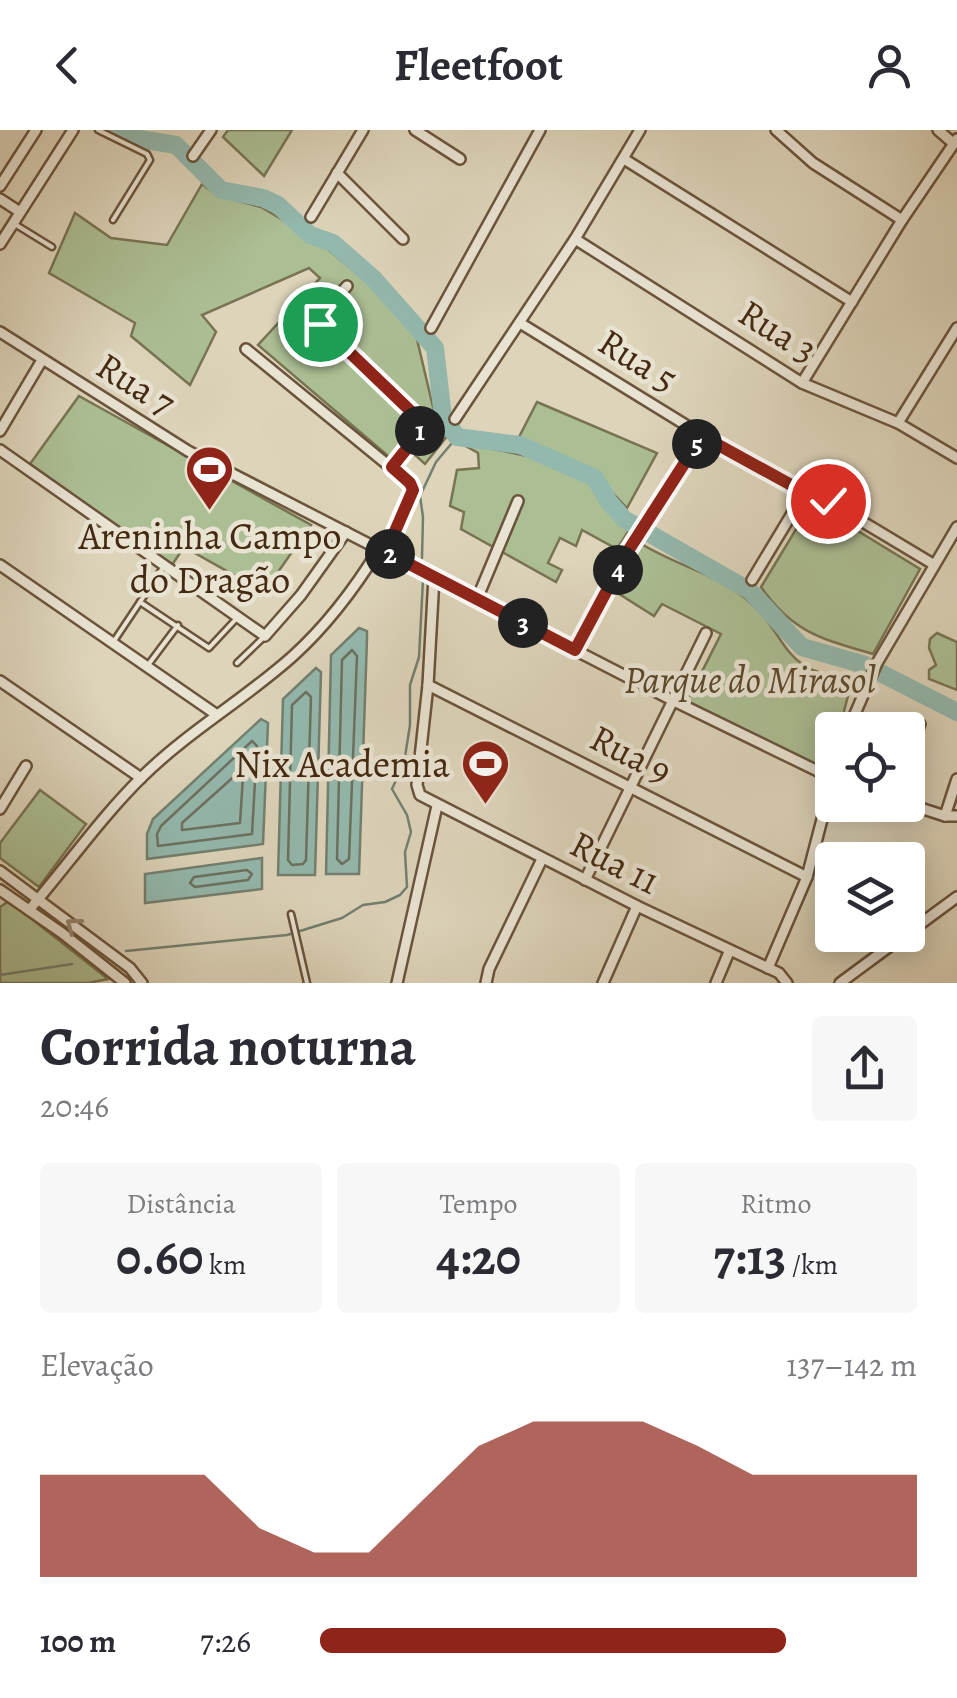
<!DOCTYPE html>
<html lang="pt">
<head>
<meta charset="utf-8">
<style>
  :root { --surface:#fff; --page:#f7f7f7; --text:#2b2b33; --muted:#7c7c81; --accent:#8f2418 }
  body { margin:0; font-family:Alegreya,serif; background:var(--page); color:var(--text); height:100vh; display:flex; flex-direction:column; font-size:38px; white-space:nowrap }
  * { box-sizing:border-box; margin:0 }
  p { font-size:32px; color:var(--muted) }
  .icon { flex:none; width:55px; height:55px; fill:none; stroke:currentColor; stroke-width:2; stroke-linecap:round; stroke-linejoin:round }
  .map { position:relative; height:853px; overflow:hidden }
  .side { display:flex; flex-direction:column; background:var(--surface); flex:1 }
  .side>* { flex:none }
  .buttons { position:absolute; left:815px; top:582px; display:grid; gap:20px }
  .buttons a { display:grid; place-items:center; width:110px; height:110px; border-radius:10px; background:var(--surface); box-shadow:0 5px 25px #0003; font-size:50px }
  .pin { position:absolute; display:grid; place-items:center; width:85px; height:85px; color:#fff; margin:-42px; border:5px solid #fff; border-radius:50%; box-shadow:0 2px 10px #0007 }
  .km { position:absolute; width:50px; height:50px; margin:-25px; border-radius:50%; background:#222; color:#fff; font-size:28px; line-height:50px; text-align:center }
  .round { display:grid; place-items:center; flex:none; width:105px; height:105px; border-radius:10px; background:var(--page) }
  .summary { display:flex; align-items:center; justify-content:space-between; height:170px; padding:0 40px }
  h1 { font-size:55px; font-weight:600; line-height:75px }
  .stats { display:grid; grid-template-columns:repeat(3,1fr); gap:15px; height:170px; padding:10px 40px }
  .stats div { display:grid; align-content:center; border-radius:10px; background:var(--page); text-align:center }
  .stats b { font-size:50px; font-weight:600 }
  .stats small { font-size:28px; font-weight:400 }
  .stats p { font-size:28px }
  .chart { height:280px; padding:20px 40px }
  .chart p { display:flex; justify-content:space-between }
  .chart svg { width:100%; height:180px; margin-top:10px; fill:var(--accent); opacity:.7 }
  ul { padding:0 40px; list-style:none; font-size:32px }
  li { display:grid; grid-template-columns:160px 120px 1fr; align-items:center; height:75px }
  li i { height:25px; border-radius:12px; background:var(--accent) }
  header { display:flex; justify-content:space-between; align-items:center; height:130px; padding:0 40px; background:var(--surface); font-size:45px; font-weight:600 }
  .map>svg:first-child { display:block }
</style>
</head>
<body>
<header><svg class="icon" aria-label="back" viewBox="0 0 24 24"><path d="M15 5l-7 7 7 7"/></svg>Fleetfoot<svg class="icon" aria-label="person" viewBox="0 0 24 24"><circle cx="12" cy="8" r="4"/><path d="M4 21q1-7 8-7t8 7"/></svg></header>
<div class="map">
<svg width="957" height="853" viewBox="0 0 957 853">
  <rect width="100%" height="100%" fill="#ddd4ba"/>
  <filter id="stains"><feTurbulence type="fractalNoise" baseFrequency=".002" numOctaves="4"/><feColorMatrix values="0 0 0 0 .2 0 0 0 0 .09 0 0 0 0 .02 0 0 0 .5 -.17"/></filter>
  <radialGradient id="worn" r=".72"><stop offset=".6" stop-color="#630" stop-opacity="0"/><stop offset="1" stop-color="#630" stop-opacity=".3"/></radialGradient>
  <g fill="#acbe94" stroke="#787453" stroke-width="2.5">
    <path d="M228 0H292L264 46 223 7Z"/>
    <path d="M202 54 217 65 261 77 318 111 379 162 416 205 433 277 448 305 425 334 414 324 401 337 258 215 320 148 309 138 202 185 216 202 190 255 131 206 135 193 49 143 75 83 111 108 167 115Z"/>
    <path d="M79 266 311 395 264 462 184 417 172 435 30 334Z"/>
    <path d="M537 272 657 323 627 378 596 346 517 311Z"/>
    <path d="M462 314C531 325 591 334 631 397L617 419 582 400 576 416 560 408 548 433 562 440 556 452 461 399 464 382 450 376 457 340 479 338 478 323Z"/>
    <path d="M812 373 920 439 873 524C822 509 793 503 761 457Z"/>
    <path d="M640 413C673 434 713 443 745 468 791 505 778 545 853 547L839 600H832V625L828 641 687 571 721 504 662 474 654 486 616 462Z"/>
    <path d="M937 503 957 512V560L929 549V540L936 535 929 518 930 509Z"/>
    <path d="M40 660 86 694 39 757 0 728V713Z"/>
    <path d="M9 771 108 849 88 853H0V777Z"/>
  </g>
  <g fill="#93b8ad" stroke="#737f6f" stroke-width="2.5">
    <path d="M359 498 367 501V509L359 744H326L331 525Z"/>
    <path d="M316 538 321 542 315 745H278L283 569Z"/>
    <path d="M261 589 268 593 263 714 147 729V704L153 689Z"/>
    <path d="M262 728V759L145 773V744Z"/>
  </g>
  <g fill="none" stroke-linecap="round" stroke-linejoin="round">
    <g stroke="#6c7160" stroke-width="2.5">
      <path d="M352 520 357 526 349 729 342 734 337 729 342 530Z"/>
      <path d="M306 562 311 567 306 730 303 734 292 735 288 730 292 575Z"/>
      <path d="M252 611 257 616 252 704 158 716 157 704 161 696Z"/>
      <path d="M239 642 243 646 240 693 182 700V693Z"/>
      <path d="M247 740 252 744 248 750 195 757 190 753 194 747Z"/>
    </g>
    <g stroke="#737f6f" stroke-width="2.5">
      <path d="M422 428 423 387 420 366 436 332 457 307"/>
      <path d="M126 821 287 805 342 788 363 775 385 772 400 765 407 757 405 722 411 702 407 685 392 659 404 633 410 595V555L419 527 423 450"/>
      <path d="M0 845 72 834"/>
    </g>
    <path stroke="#93b8ad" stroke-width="18" d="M118 0 134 8 176 15 221 60 263 68 278 75 310 105 333 113 373 148 435 218 443 287 457 307 520 315 595 348 609 372 624 389 750 461 802 517 865 535 957 582"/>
    <defs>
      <g id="service">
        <path d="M98 0 147 24 150 30 113 90"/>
        <path d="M13 93 52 117"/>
        <path d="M140 472 209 518 237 488"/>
        <path d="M114 511 164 436"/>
        <path d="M237 533 265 506"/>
        <path d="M148 535 178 495"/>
        <path d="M291 784 307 853"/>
      </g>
      <g id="minor">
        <path d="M415 0 460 29"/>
        <path d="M776 0 813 33 902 90"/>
        <path d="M938 0 953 13"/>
        <path d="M193 26 211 0"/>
        <path d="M624 29 852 172"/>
        <path d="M337 43 403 109"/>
        <path d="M0 56 36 0"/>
        <path d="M0 69 20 82"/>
        <path d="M311 87 363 0"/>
        <path d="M575 109 802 253 898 293 957 328"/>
        <path d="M0 114 73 0"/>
        <path d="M347 156 321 186V194L421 291 420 302 392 337"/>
        <path d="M520 193 702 305 805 362 828 371 933 434"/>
        <path d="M431 198 540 0"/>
        <path d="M0 202 188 321 672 570 832 648"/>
        <path d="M246 219 410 353 412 367 387 423"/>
        <path d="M802 253 902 90 957 9"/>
        <path d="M455 289 575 109 640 0"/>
        <path d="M898 293 957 198"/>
        <path d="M0 301 42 230"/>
        <path d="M0 320 265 506 301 465 346 402"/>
        <path d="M0 435 217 585"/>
        <path d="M434 447 428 555 417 655 420 665 637 776 779 843 787 853"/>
        <path d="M752 450 805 362"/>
        <path d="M477 469 518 371"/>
        <path d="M575 520 628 421 702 305"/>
        <path d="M0 551 141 648"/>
        <path d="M428 555 807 747"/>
        <path d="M848 600 877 533 957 397"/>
        <path d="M908 625 920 594"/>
        <path d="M908 674 945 686H957"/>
        <path d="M0 679 26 636"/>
        <path d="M945 686 957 649"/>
        <path d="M0 741 130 838 142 853"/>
        <path d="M585 750 706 503"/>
        <path d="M0 760 62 803 125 853"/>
        <path d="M29 780C67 736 102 686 143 646 189 601 245 569 293 526 326 496 355 458 379 419"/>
        <path d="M908 803 957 767"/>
        <path d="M768 838 807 747 832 651"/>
        <path d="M397 853 437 676"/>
        <path d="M486 853 489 839 542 729"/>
        <path d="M603 853 637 776"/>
        <path d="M716 853 729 822"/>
        <path d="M840 853 905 805"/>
      </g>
    </defs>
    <use href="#service" stroke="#6a543c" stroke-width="9"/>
    <use href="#minor" stroke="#6a543c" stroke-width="14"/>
    <use href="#service" stroke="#e9e3d2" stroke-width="4"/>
    <use href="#minor" stroke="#e9e3d2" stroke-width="9"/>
  </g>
  <defs><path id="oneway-chevron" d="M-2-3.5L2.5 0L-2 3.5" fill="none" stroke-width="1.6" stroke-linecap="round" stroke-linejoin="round" transform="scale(2.5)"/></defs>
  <use stroke="#968672" href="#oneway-chevron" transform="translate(73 795) rotate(-143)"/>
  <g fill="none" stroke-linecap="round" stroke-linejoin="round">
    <defs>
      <path id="route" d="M320 194 421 291 420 302 392 337 410 353 413 360 386 422 575 520 628 421 702 306 804 362 828 371"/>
    </defs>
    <use href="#route" stroke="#fff" stroke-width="20"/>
    <use href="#route" stroke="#8f2418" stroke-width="12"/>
  </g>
  <defs>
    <symbol id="stadium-pin" viewBox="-11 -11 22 30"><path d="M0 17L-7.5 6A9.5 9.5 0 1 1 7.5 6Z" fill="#8f2418" stroke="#e9e3d2"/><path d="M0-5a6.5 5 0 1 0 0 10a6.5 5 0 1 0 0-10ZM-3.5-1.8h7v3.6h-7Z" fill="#fff"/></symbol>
  </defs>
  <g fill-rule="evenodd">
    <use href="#stadium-pin" x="182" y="312" width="55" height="75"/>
    <use href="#stadium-pin" x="458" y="606" width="55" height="75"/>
  </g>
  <g text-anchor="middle" stroke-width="9" stroke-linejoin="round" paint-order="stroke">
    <g font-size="38" fill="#442a12" stroke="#e9e3d2">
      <text transform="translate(778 201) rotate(32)" y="13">Rua 3</text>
      <text transform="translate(638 230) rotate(32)" y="13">Rua 5</text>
      <text transform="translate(136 254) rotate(32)" y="13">Rua 7</text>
      <text transform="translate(631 624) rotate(27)" y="13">Rua 9</text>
      <text transform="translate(615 732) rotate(27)" y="13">Rua 11</text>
    </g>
    <g font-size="38" fill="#442a12" stroke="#e9e3d2">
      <text x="210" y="419">Areninha Campo<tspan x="210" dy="44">do Dragão</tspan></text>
      <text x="450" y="647" text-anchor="end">Nix Academia</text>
    </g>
    <g font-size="38" font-style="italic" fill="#59482c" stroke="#e9e3d2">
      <text x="750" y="563">Parque do Mirasol</text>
    </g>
  </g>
  <rect width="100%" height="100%" filter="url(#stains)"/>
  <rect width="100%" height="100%" fill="url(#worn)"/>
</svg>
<div class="buttons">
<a><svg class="icon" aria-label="locate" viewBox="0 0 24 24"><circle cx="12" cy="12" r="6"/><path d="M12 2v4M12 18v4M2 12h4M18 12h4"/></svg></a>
<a><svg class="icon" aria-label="layers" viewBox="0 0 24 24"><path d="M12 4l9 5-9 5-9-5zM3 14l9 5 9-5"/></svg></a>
</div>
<div class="pin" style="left:320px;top:194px;background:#1e9e55"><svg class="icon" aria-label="arrive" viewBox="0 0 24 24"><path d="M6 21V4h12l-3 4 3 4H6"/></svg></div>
<div class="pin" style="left:828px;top:371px;background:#d93025"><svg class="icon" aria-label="check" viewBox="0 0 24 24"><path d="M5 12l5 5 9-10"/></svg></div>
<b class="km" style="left:420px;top:301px">1</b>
<b class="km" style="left:390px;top:424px">2</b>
<b class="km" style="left:523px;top:493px">3</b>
<b class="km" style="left:618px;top:440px">4</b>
<b class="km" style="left:697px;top:314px">5</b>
</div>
<section class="side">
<div class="summary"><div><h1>Corrida noturna</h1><p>20:46</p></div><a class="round"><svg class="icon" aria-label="share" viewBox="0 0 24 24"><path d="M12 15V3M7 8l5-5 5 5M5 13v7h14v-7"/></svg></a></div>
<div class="stats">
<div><p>Distância</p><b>0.60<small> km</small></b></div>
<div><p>Tempo</p><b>4:20</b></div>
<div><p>Ritmo</p><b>7:13<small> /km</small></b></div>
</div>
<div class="chart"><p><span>Elevação</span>137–142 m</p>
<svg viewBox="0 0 160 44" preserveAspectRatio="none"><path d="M0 44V19L10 19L20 19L30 19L40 32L50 38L60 38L70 25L80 12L90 6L100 6L110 6L120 12L130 19L140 19L150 19L160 19V44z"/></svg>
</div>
<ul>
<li><b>100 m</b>7:26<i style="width:78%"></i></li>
</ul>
</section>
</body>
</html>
